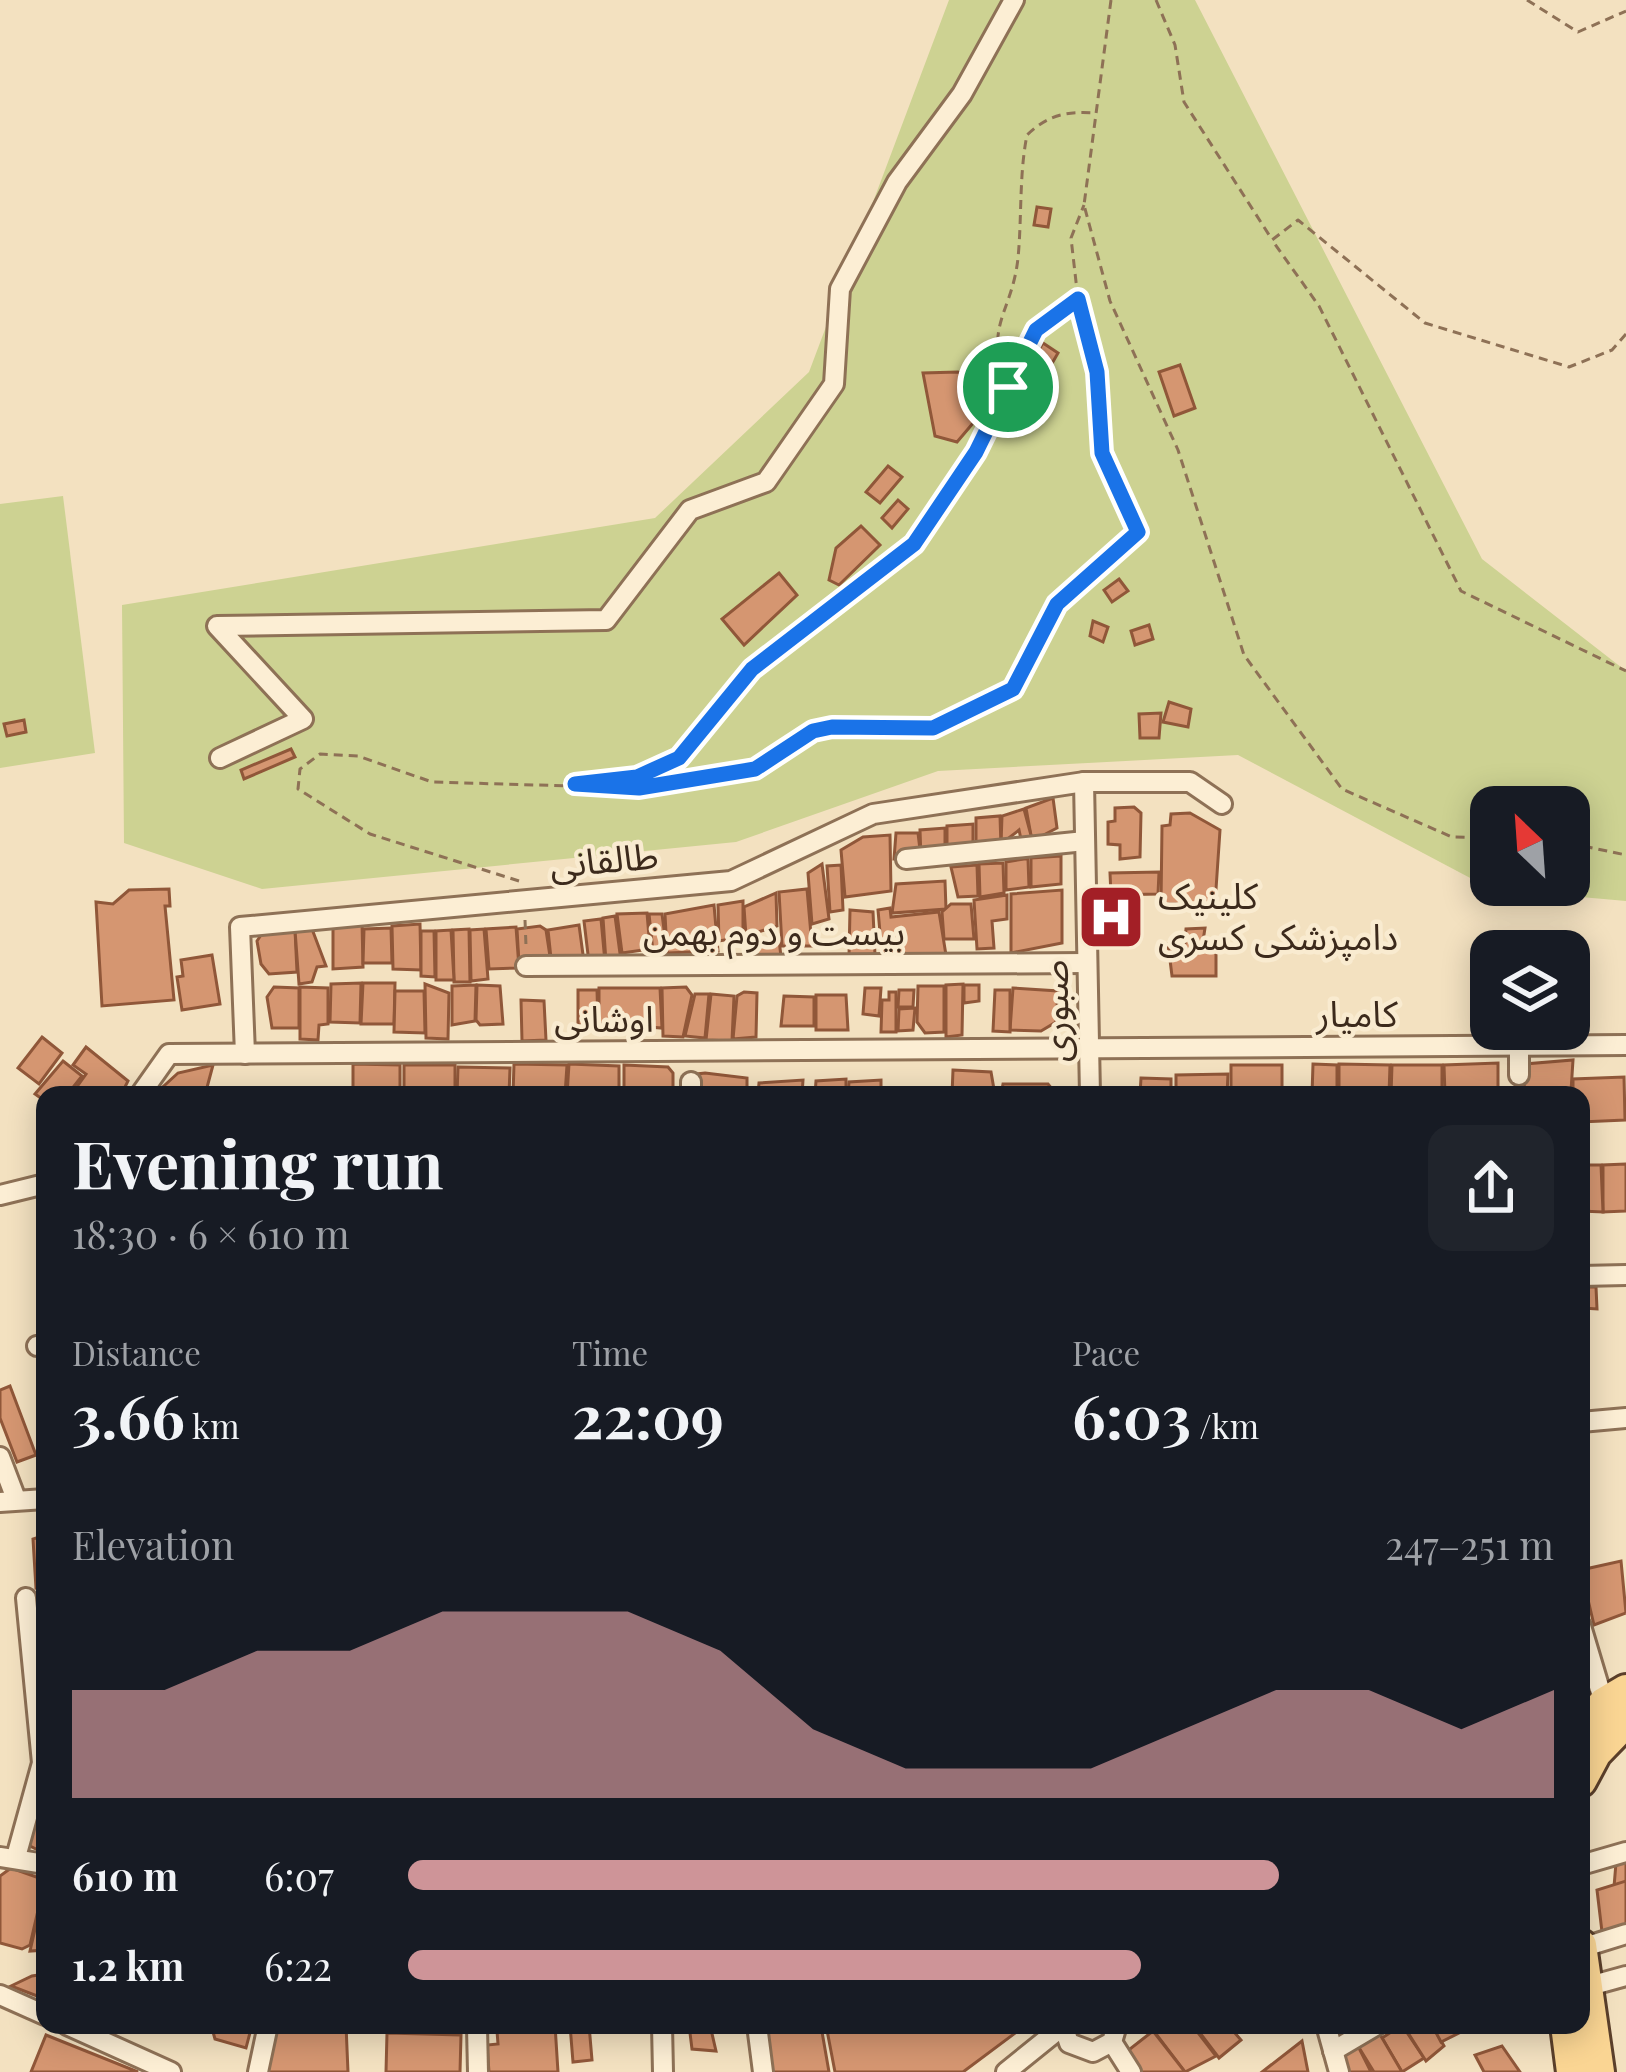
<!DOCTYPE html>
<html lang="en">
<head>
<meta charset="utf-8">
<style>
  :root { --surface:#171b24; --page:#20242c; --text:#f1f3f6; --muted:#9ea1a6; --accent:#ce9498 }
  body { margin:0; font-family:"Playfair Display","Noto Sans Arabic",serif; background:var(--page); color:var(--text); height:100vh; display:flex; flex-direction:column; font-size:45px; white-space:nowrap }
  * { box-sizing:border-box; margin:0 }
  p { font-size:39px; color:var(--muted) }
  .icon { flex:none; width:66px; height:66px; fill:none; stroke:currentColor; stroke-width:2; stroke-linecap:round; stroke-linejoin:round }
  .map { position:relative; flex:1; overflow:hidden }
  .details { position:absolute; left:36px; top:1086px; width:1554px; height:948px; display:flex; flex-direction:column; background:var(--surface); border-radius:24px; box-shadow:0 6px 30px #0003 }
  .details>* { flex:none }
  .needle { width:78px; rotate:335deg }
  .tools { position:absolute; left:1470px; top:786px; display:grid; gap:24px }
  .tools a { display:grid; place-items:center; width:120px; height:120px; border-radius:24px; background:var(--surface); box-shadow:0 6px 30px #0003; font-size:60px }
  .pin { position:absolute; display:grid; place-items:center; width:102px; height:102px; color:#fff; margin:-51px; border:6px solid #fff; border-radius:50%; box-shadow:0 3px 12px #0007 }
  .round { display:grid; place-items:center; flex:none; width:126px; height:126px; border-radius:24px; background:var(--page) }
  .head { display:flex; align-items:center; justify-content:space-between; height:204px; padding:0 36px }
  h1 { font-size:66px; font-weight:700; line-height:90px }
  .figures { display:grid; grid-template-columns:repeat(3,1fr); gap:18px; height:204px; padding:12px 36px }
  .figures div { display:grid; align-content:center }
  .figures b { font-size:60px; font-weight:700 }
  .figures small { font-size:33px; font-weight:400 }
  .figures p { font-size:33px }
  .chart { height:336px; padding:24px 36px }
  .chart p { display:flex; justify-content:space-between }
  .chart svg { width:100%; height:216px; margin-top:12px; fill:var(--accent); opacity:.7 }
  ul { padding:0 36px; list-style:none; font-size:39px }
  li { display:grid; grid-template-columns:192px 144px 1fr; align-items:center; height:90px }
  li i { height:30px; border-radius:15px; background:var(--accent) }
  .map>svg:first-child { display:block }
</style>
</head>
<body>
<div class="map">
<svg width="1626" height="2072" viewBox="0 0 1626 2072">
  <rect width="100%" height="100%" fill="#f3e1c0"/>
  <g fill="#cdd292" fill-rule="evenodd">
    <path d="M949 0H1195L1482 559 1626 671V901L1491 889 1238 755 938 771 736 842 262 889 124 843 122 605 655 518 809 372ZM1491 807H1569V885H1491Z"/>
    <path d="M63 496 95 753 0 768V504Z"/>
  </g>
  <g fill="#d59671" stroke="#905739" stroke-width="3">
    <path d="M1037 207 1051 209 1048 227 1034 225Z"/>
    <path d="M1043 343 1058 353 1050 367 1034 357Z"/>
    <path d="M1180 365 1195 408 1174 416 1159 372Z"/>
    <path d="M958 372 996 396 957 442 935 436 923 373Z"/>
    <path d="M888 466 902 477 880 503 866 492Z"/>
    <path d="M898 500 908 509 892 528 882 518Z"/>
    <path d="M861 526 880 545 839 585 829 580 836 548Z"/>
    <path d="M779 573 797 595 744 645 722 619Z"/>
    <path d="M1119 579 1128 591 1112 602 1104 590Z"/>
    <path d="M1093 621 1108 627 1103 642 1090 636Z"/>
    <path d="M1149 625 1153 639 1135 645 1131 631Z"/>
    <path d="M1169 702 1191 709 1188 727 1163 722Z"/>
    <path d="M1161 713 1159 738H1140L1139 714Z"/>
    <path d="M24 720 26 732 7 736 4 724Z"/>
    <path d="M291 749 295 757 244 779 241 770Z"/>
    <path d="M1053 798 1057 828 1032 841 1026 808Z"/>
    <path d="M1134 807 1141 813 1140 857 1120 859V845L1108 844V822L1115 821V808Z"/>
    <path d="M1024 809 1032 839H1021L1019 830 1001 844 1002 816Z"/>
    <path d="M1190 813 1220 830 1215 904H1161L1162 826 1170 825 1171 814Z"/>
    <path d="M1000 816 1001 847 976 848V818Z"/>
    <path d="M973 824V854L947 856V826Z"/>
    <path d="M945 828V856L921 858 920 830Z"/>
    <path d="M896 833H918L921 858 894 859Z"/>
    <path d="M890 835 891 891 845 897 841 850 863 837Z"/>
    <path d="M1061 856V884L1031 887V858Z"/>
    <path d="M1024 859H1028L1029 887 1006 890V862Z"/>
    <path d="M1003 863 1004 893 980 897 979 864Z"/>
    <path d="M822 864 829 919 812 924 808 873Z"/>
    <path d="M841 865 843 910 830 912 827 866Z"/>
    <path d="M977 865 978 896 958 897 951 867Z"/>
    <path d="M1159 872 1158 894 1111 895 1110 873Z"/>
    <path d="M945 881 946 909 892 913 896 884Z"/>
    <path d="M169 889 170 906H165L174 1000 102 1006 96 902 113 904 129 890Z"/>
    <path d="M807 889 812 946H782L779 892Z"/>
    <path d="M1062 890V943L1011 953V894Z"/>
    <path d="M776 893 777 926 746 936 744 907Z"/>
    <path d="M1007 895V919L992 921 994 948 977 949 974 900Z"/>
    <path d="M743 901V929L736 932V938L719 941 718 905Z"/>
    <path d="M951 904H971L974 939H944L942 912Z"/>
    <path d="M714 905 718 951 667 953 665 914Z"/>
    <path d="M890 908 891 917 939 912 946 955H882L878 910Z"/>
    <path d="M850 910 873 912 875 955 849 956Z"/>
    <path d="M647 913 650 949 622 953 617 914Z"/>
    <path d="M649 914H662L667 952H653Z"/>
    <path d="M615 916 621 961 606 962 603 918Z"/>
    <path d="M601 919 605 962 589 963 584 921Z"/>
    <path d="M362 922 363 967 333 969V925Z"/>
    <path d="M420 924 421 970 393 969 392 926Z"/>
    <path d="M579 925 584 962 552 968 548 930Z"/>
    <path d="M540 926 546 930 551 963 519 964 517 929Z"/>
    <path d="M516 927 519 968 489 969 486 929Z"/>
    <path d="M391 928 392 963H363L364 929Z"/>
    <path d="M1205 928 1203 941H1216V976H1172L1168 944 1185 943 1186 929Z"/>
    <path d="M265 929 295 930 297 972 269 974 261 964 257 941Z"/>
    <path d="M312 929 326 966 317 967 312 982 299 984 295 930Z"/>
    <path d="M469 929 470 982H454L453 930Z"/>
    <path d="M484 929 488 979 471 981 470 930Z"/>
    <path d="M451 930 454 980H436V931Z"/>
    <path d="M421 931H434L435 977 421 976Z"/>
    <path d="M779 939 782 966 750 969 748 941Z"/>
    <path d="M212 955 220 1004 182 1010 177 977 183 976 181 960Z"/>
    <path d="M361 983 360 1023 330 1022 331 984Z"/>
    <path d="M363 983H395L394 1024H361Z"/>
    <path d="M425 984 449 993 448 1039 426 1038Z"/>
    <path d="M963 984 962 1035 946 1037V985Z"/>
    <path d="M476 985 475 1021 452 1025V986Z"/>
    <path d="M477 985 500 986 503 1024 480 1025 476 1020Z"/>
    <path d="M964 985H979V1001L964 1003Z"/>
    <path d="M918 986H944V1032L925 1033 917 1022Z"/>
    <path d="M274 987 299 988V1028H272L267 997Z"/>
    <path d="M300 987 328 988V1024L319 1025 318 1040 300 1039Z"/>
    <path d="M686 987 692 995 683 1037 663 1036 662 988Z"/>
    <path d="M599 988H660L662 1028 599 1023Z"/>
    <path d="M865 988H881L879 1016 863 1014Z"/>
    <path d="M1013 988 1058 991 1056 1022 1041 1031 1010 1030Z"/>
    <path d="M578 990H597L598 1025H578Z"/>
    <path d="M899 990H914L913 1007H898Z"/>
    <path d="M995 990H1010V1032L993 1031Z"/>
    <path d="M395 991H424L425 1033 394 1032Z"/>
    <path d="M744 992 757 993 756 1037 733 1039 737 996Z"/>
    <path d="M889 992H896V1032H881L882 1000H889Z"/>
    <path d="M695 994H709L705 1038 685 1036Z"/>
    <path d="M711 994 734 996 732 1041 706 1040Z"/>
    <path d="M816 995H846L848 1030H816Z"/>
    <path d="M784 996 814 997V1026H781Z"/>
    <path d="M521 1000 544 1001 546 1040 522 1041Z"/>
    <path d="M915 1008 913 1030 898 1031 899 1009Z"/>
    <path d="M42 1037 62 1053 39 1084 18 1068Z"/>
    <path d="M86 1047 128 1081 121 1095H71L86 1074 73 1065Z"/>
    <path d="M1573 1060 1571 1091 1524 1090 1525 1064Z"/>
    <path d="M63 1061 82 1076 67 1095H45V1101L35 1094Z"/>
    <path d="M1498 1063V1095H1445L1444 1065Z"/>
    <path d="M353 1064 400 1065V1095H353Z"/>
    <path d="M514 1064 567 1065 565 1095H513Z"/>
    <path d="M569 1064 619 1066V1095H567Z"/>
    <path d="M1313 1064 1337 1065V1095H1312Z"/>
    <path d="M1339 1064 1390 1065 1389 1095H1339Z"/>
    <path d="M213 1065 205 1095H154L178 1073Z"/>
    <rect x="404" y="1065" width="51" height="30"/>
    <path d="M624 1065 668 1067 673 1073V1095H624Z"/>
    <rect x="1231" y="1065" width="51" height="30"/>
    <path d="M1392 1065H1442V1095H1391Z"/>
    <path d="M458 1067 510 1068 509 1095H457Z"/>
    <path d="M953 1070 991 1072 995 1095H952Z"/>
    <path d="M705 1073 747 1078V1095H682L697 1074Z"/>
    <path d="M1228 1074 1227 1095H1176V1075Z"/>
    <path d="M1624 1077 1625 1120 1581 1122V1095H1573V1079Z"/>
    <path d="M1141 1078 1171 1079V1095H1140Z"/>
    <path d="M846 1079V1095H815L816 1081Z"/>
    <path d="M803 1080 802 1095H758L759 1083Z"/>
    <path d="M881 1080V1095H848L849 1082Z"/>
    <path d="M1003 1084H1048L1057 1095H1001Z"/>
    <path d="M939 1089V1095H893L894 1090Z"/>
    <path d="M1626 1164V1211L1603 1212V1165Z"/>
    <path d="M1581 1165H1601L1603 1212 1581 1211Z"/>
    <path d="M1581 1287H1596L1597 1309 1583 1308Z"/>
    <path d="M10 1386 36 1455 17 1462 0 1418V1390Z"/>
    <path d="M45 1535V1587L36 1588 33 1539Z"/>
    <path d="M1621 1561 1626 1613 1594 1625 1581 1570Z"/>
    <path d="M32 1607H45V1642H35Z"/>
    <path d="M45 1782V1847L40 1851 28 1845Z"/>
    <path d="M1626 1860V1882L1614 1887 1616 1863Z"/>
    <path d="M11 1868 45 1880 30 1945 22 1949 0 1943V1876Z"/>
    <path d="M1626 1881V1927L1602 1932 1597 1890Z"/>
    <path d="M45 1886V1950L30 1951Z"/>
    <path d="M45 1974V1999L11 1986 32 1976Z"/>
    <path d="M211 2025H252L246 2048 215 2039Z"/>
    <path d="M261 2025H346L348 2072H263Z"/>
    <path d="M535 2025H555L558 2072H489L487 2045 498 2044 497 2031Z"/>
    <path d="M570 2025H589L592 2060 573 2062Z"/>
    <path d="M689 2025H710L716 2051 692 2049Z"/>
    <path d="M764 2025H797V2030L821 2026 829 2072H772Z"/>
    <path d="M826 2025H1026L963 2072H835Z"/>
    <path d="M1167 2025H1192L1216 2056 1185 2072 1156 2034Z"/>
    <path d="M1194 2025H1228L1241 2040 1219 2058Z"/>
    <path d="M1402 2025 1424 2058 1402 2072 1382 2038Z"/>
    <path d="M1403 2025H1432L1444 2046 1426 2061Z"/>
    <path d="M1432 2025H1462L1465 2030 1441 2042Z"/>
    <path d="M1153 2031 1185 2072H1139L1126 2052Z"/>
    <path d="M1378 2031 1402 2072H1374L1358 2046Z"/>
    <path d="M387 2033 461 2035 460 2072H386Z"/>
    <path d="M46 2035 138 2072H31Z"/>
    <path d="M1302 2041 1308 2072H1262Z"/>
    <path d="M1358 2046 1371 2072H1342L1335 2059Z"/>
    <path d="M1502 2046 1520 2072H1484L1475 2055Z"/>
  </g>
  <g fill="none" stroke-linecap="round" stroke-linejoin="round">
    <defs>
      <g id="minor">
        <path d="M220 758 303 719 217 626 606 620 690 510 766 482 834 384 840 289 897 182 962 94 1014 0"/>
        <path d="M1084 782 1090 1095"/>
        <path d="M906 859 1085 841"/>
        <path d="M526 966 1087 963"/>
        <path d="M245 1054 240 927 731 881 873 814 1084 782H1190L1222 804"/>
        <path d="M1519 1075V1045"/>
        <path d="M140 1095 169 1054 1626 1045"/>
        <path d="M691 1095V1082"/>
        <path d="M0 1195 45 1184"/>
        <path d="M1581 1276 1626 1275"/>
        <path d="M37 1346 45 1345"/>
        <path d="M1581 1422 1626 1418"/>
        <path d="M0 1457 16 1499"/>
        <path d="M0 1502 45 1499"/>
        <path d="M1581 1626 1604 1703"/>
        <path d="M0 1857 45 1864"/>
        <path d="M16 1857 42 1763 26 1598"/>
        <path d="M1581 1865 1626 1852"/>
        <path d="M1581 1948 1626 1934"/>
        <path d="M1586 1987 1626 1976"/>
        <path d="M0 1995 45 2015"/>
        <path d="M67 2025 171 2072"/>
        <path d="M662 2025 663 2072"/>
        <path d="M757 2025 763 2072"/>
        <path d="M1063 2025 1069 2043 1093 2052 1112 2042 1117 2025"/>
        <path d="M1326 2025 1339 2072"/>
        <path d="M477 2027 478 2072"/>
        <path d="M1112 2042 1131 2072"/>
        <path d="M1333 2051 1377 2025"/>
        <path d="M258 2072 268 2025"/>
        <path d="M1006 2072 1063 2026"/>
      </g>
      <g id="primary">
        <path d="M1581 1729 1604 1703 1626 1690"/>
        <path d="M1581 1781 1596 1753 1626 1722"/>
        <path d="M1581 1945 1599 2072"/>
        <path d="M1566 2025 1572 2072"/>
      </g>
    </defs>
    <use href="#minor" stroke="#8e7156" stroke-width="24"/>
    <use href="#primary" stroke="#5b3f2a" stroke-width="36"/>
    <g stroke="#8e7156" stroke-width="3" stroke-dasharray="9 6" stroke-linecap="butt">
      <path d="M1111 0 1084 205 1110 301 1178 450 1244 655 1342 789 1452 837 1491 838"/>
      <path d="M1156 0 1175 45 1184 102 1271 238"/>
      <path d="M1527 0 1578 32 1626 11"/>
      <path d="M1626 334 1612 350 1569 367 1425 323 1298 220 1272 240 1319 306 1461 591 1626 671"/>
      <path d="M1007 385C983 325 1012 314 1018 258 1022 217 1019 175 1027 135 1048 115 1066 111 1095 113"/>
      <path d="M589 783 637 777 679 758 752 669 913 544 976 452 1036 330 1075 300"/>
      <path d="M1569 843 1626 855"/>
      <path d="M519 881 370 834 298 789 300 769 320 754 358 756 432 782 639 788 755 769 813 731 832 727 933 728 1013 689 1057 604 1138 533 1102 453 1097 372 1078 299 1071 238 1084 205"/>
      <path d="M525 920 526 946"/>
    </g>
    <use href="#minor" stroke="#fceed4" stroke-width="18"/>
    <use href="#primary" stroke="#fad593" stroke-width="30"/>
  </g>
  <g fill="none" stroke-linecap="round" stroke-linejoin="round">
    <defs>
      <path id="route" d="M1078 299 1097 372 1102 453 1138 532 1057 604 1013 689 933 728 832 727 813 731 755 769 639 788 575 784 637 777 679 758 752 669 914 544 976 452 1036 330Z"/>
    </defs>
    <use href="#route" stroke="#fff" stroke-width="24"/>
    <use href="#route" stroke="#1a73e8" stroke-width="15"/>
  </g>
  <defs>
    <symbol id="hospital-square" viewBox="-11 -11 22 22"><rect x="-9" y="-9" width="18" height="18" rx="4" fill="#a31f26" stroke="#f9ebd0"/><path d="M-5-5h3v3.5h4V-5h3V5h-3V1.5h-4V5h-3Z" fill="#fff"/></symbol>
  </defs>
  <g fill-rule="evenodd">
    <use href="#hospital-square" x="1073" y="879" width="76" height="76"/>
  </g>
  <g text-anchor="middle" stroke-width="9" stroke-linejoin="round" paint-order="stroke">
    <g font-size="36" fill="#3c2a1c" stroke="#f9ebd0">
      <text transform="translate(604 860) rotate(-5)" y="13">طالقانی</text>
      <text x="774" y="945">بیست و دوم بهمن</text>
      <text transform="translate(1055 1011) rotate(-91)" y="13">صبوری</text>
      <text x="1357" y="1027">کامیار</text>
      <text x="604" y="1032">اوشانی</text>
    </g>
    <g font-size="36" fill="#3c2a1c" stroke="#f9ebd0" text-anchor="start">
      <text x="1158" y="909">کلینیک<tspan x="1158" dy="41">دامپزشکی کسری</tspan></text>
    </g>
  </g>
</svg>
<div class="tools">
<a><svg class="needle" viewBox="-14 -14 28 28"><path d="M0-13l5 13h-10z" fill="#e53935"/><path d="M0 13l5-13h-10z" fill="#9ea1a6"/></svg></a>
<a><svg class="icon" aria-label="layers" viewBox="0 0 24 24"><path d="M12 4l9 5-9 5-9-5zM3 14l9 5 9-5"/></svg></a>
</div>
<div class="pin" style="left:1008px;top:387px;background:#1e9e55"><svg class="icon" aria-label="arrive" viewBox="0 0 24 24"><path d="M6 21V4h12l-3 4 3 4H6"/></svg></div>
<section class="details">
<div class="head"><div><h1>Evening run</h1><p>18:30 · 6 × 610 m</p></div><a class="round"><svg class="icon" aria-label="share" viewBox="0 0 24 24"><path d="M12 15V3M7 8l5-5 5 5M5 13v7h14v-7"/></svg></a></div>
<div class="figures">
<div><p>Distance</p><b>3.66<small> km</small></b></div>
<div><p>Time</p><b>22:09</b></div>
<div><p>Pace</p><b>6:03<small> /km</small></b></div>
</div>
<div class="chart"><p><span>Elevation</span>247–251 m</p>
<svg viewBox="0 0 160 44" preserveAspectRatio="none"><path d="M0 44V22L10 22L20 14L30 14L40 6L50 6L60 6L70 14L80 30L90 38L100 38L110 38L120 30L130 22L140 22L150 30L160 22V44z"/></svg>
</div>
<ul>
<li><b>610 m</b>6:07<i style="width:76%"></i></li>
<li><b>1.2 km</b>6:22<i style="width:64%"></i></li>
</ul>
</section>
</div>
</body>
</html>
